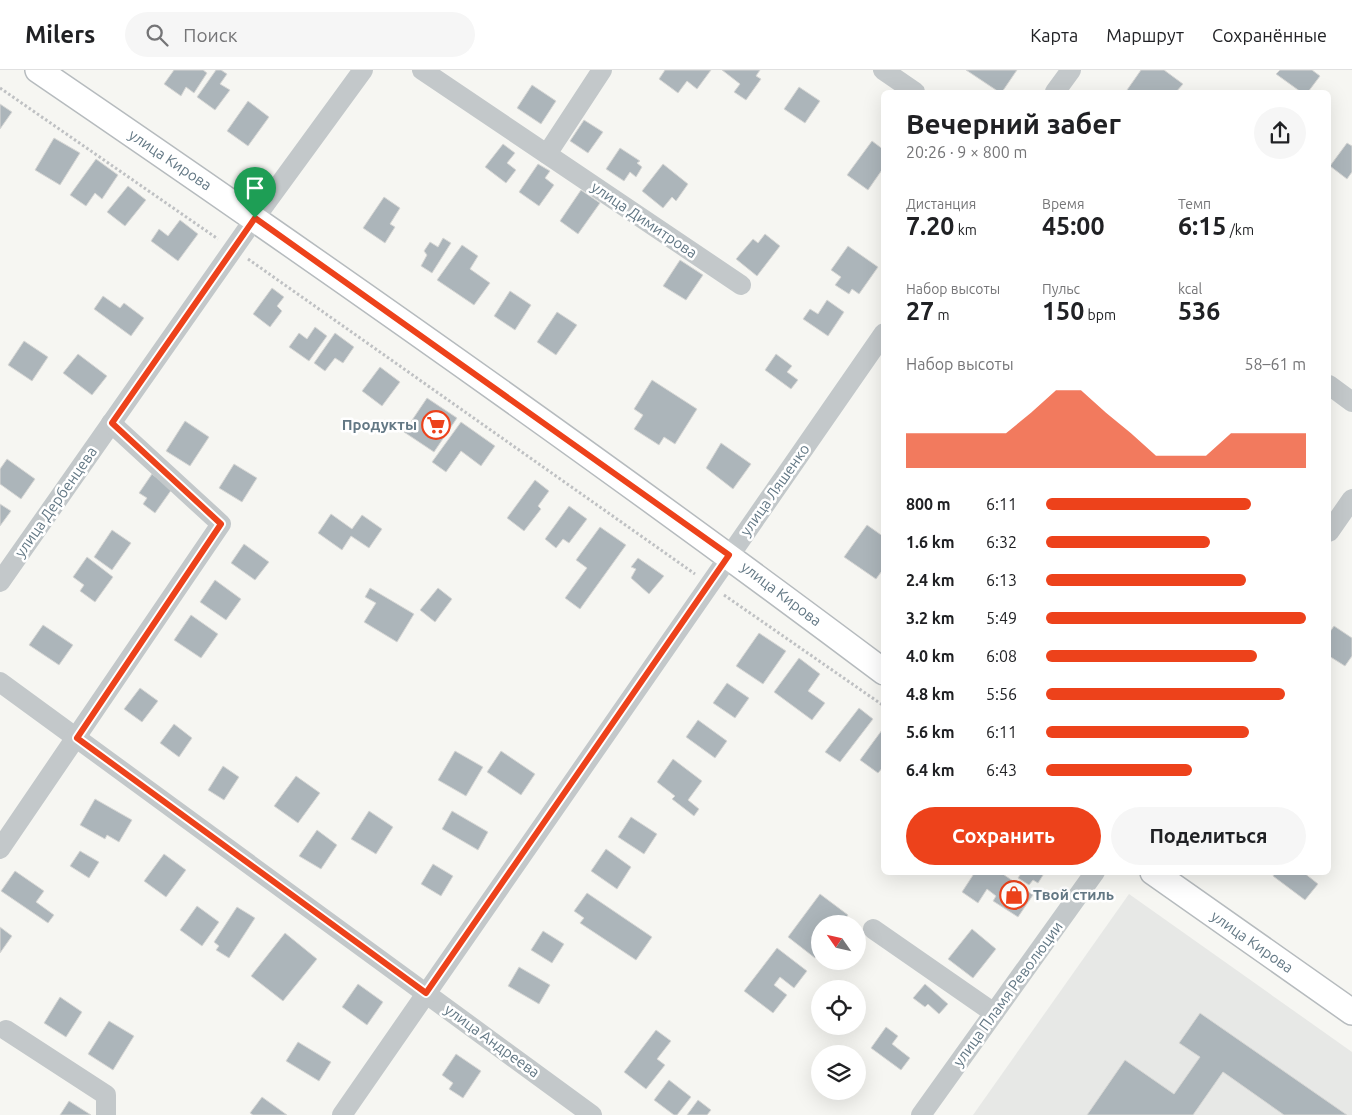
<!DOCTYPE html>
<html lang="ru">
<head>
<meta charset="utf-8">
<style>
  :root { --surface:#fff; --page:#f6f6f6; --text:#202124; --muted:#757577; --line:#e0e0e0; --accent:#ed421b }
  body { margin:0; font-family:Ubuntu,sans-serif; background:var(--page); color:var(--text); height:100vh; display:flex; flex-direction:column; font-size:19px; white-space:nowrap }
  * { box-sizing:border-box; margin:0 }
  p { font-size:16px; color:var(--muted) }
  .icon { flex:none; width:28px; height:28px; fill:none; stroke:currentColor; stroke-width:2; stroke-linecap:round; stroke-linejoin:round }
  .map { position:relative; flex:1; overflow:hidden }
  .side { position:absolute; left:881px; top:20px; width:450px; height:785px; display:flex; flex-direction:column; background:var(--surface); border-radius:8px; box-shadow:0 5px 20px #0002 }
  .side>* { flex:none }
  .needle { width:32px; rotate:304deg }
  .buttons { position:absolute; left:811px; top:845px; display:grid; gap:10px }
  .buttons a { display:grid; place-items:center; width:55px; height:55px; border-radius:50%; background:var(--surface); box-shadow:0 5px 20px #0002; font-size:25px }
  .pin { position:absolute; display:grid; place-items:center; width:42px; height:42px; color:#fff; margin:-51px -21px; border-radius:50% 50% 50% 0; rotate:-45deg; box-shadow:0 0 5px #0007 }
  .pin .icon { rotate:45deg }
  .round { display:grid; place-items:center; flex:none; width:52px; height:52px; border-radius:26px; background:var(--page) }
  .summary { display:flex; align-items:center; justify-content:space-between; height:85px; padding:0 25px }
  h1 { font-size:28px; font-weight:700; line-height:38px }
  .metrics { display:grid; grid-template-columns:repeat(3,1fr); gap:8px; height:85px; padding:5px 25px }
  .metrics div { display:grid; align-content:center }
  .metrics b { font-size:25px; font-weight:700 }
  .metrics small { font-size:14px; font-weight:400 }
  .metrics p { font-size:14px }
  .chart { height:140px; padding:10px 25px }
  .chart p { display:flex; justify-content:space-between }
  .chart svg { width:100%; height:90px; margin-top:5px; fill:var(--accent); opacity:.7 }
  .cta { display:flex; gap:10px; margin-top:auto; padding:10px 25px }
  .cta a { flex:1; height:58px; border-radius:30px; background:var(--accent); color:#fff; font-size:20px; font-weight:700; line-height:58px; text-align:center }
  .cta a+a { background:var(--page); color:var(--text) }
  ul { padding:0 25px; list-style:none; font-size:16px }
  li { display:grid; grid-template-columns:80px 60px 1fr; align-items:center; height:38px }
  li i { height:12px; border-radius:6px; background:var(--accent) }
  header { display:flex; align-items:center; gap:30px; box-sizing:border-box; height:70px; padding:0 25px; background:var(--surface); border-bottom:1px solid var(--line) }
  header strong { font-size:24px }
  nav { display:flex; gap:28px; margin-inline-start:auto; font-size:18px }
  .search { width:350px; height:45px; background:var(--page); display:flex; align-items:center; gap:12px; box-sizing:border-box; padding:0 18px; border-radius:28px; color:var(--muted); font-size:19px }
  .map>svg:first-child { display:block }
</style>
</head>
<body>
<header>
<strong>Milers</strong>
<div class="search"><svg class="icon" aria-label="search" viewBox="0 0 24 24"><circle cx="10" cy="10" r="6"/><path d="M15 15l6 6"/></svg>Поиск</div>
<nav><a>Карта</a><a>Маршрут</a><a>Сохранённые</a></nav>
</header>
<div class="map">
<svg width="1352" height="1045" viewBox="0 0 1352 1045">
  <rect width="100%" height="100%" fill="#f6f6f2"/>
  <path fill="#e7e8e6" d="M1129 824 1352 982V1045H973Z"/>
  <g fill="#acb5ba" stroke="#d7d7d5">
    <path d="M174 0H203L207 3 194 23 186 17 181 26 164 14Z"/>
    <path d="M216 0H221L227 4 220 14 230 20 215 40 197 27Z"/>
    <path d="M665 0H711L697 19 687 11 678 23 659 9Z"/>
    <path d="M722 0H760L756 6 761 9 746 30 734 22 740 14Z"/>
    <path d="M966 0H1017L1002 22H999Z"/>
    <path d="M1141 0H1164L1183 14 1176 22H1131L1127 20Z"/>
    <path d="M1280 0H1312L1320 6 1308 22H1301L1276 4Z"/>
    <path d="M532 15 556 31 541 54 517 38Z"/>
    <path d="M799 17 820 31 805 53 784 39Z"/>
    <path d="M248 31 269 47 248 76 227 61Z"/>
    <path d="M0 34 12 42 0 59Z"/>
    <path d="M584 50 603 62 588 83 570 71Z"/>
    <path d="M54 68 80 83 60 115 35 100Z"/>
    <path d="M872 71 884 80V97L868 120 847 105Z"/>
    <path d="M1347 73 1352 76V102L1347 109 1330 96Z"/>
    <path d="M503 74 515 83 507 93 516 100 506 113 485 97Z"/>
    <path d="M620 78 640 91 637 93 642 97 636 107 630 102 624 111 606 99Z"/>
    <path d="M96 89 118 105 102 129 95 123 86 136 70 125Z"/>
    <path d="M538 94 550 101 545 108 554 115 539 136 519 122Z"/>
    <path d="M663 94 688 114 676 131 672 127 663 138 642 121Z"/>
    <path d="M128 116 146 130 125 156 107 142Z"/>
    <path d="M581 120 600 133 578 164 560 151Z"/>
    <path d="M384 127 400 138 390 154 395 157 385 173 363 158Z"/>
    <path d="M180 150 198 164 178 191 151 171 159 159 168 166Z"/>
    <path d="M765 164 780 176 757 206 736 189 753 169 758 173Z"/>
    <path d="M443 168 451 173 432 203 421 196 427 185 424 181 430 172 438 177Z"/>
    <path d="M462 175 478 186 470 199 490 213 474 235 437 210Z"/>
    <path d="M848 176 878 197 859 224 852 219 849 224 835 215 841 207 831 200Z"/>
    <path d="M680 190 703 205 686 230 663 216Z"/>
    <path d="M272 218 284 227 277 236 282 241 270 257 253 244Z"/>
    <path d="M510 221 531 235 515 260 494 246Z"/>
    <path d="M103 226 120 238 124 233 144 248 131 266 94 239Z"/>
    <path d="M827 230 844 242 828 266 803 249 810 239 818 244Z"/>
    <path d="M557 242 577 255 556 285 537 272Z"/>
    <path d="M315 257 327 266 309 291 289 277 299 263 307 269Z"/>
    <path d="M335 263 354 277 343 293 335 288 325 301 314 293Z"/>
    <path d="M24 271 48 287 32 311 8 295Z"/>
    <path d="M78 284 107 306 92 325 63 303Z"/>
    <path d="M776 284 792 296 787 302 798 310 791 319 765 300Z"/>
    <path d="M380 297 400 312 382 336 362 321Z"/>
    <path d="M652 310 697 339 675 374 664 367 659 375 634 359 643 345 634 339Z"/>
    <path d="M427 328 457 348 434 382 404 362Z"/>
    <path d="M185 351 209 367 190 396 166 381Z"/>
    <path d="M461 352 495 376 481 396 461 381 446 402 432 392Z"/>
    <path d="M721 373 751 394 733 419 706 398Z"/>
    <path d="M7 389 35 409 21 429 0 414V399Z"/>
    <path d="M234 394 257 408 242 432 219 418Z"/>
    <path d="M152 404 172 419 155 443 143 434 147 428 139 423Z"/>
    <path d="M535 410 549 421 538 436 541 439 524 461 507 448Z"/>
    <path d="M0 434 11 441 0 456Z"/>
    <path d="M569 436 587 449 569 473 563 469 556 478 545 469Z"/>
    <path d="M331 444 352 459 362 445 382 459 369 478 351 466 342 480 318 463Z"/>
    <path d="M867 455 884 467V498L876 509 844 487Z"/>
    <path d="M600 457 626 475 580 539 565 528 587 498 576 490Z"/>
    <path d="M112 460 131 473 112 500 94 487Z"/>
    <path d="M244 474 269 492 255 510 231 493Z"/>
    <path d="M87 487 113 507 95 532 80 521 84 515 73 507Z"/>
    <path d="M638 488 664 506 649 524 631 508 636 499 631 497Z"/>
    <path d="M215 510 241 529 226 550 200 532Z"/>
    <path d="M370 518 414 544 397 572 364 552 376 533 365 527Z"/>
    <path d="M438 518 452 529 435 552 420 540Z"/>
    <path d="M191 545 218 564 201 588 174 570Z"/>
    <path d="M43 555 73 575 59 595 29 575Z"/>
    <path d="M1334 556 1352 568V586L1345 596 1329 586V563Z"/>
    <path d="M759 563 786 581 763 614 736 596Z"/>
    <path d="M799 588 820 604 808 621 825 633 812 650 774 622Z"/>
    <path d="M727 613 749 628 735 648 713 633Z"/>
    <path d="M140 618 158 631 142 652 124 639Z"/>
    <path d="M859 638 873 649 840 692 825 682Z"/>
    <path d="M698 650 727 671 715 688 686 667Z"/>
    <path d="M174 654 192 668 179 687 160 673Z"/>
    <path d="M882 660 884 662V696L878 703 860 690Z"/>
    <path d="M455 681 483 697 466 726 438 710Z"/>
    <path d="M501 681 535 704 521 725 487 702Z"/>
    <path d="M673 689 702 711 688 730 699 739 694 746 672 729 675 726 657 712Z"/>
    <path d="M223 696 239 707 224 730 208 720Z"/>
    <path d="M296 706 320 723 298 753 274 736Z"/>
    <path d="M95 729 132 750 119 772 107 765 105 769 80 755Z"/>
    <path d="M369 741 393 757 376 784 351 769Z"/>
    <path d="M452 741 488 762 478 780 442 759Z"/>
    <path d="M631 747 657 764 644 784 618 767Z"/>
    <path d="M317 760 337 775 321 799 299 786Z"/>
    <path d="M606 779 631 797 617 819 591 801Z"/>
    <path d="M80 781 99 792 89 808 70 796Z"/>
    <path d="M164 784 186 800 166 827 144 811Z"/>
    <path d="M433 794 453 806 441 826 421 814Z"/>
    <path d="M15 801 44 821 36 832 54 845 48 853 1 821Z"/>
    <path d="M975 802H1000L1033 825 1018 847 993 831 996 826 987 819 978 833 962 822Z"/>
    <path d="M1022 802H1045L1038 813 1033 810 1029 815 1018 808Z"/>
    <path d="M1275 802H1303L1318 814 1305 830 1273 806Z"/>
    <path d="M587 823 652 867 636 890 580 853 584 848 574 841Z"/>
    <path d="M820 824 848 845 842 854H820V861L817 866 820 869V882L815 888 788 867Z"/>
    <path d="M197 836 219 852 202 876 180 860Z"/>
    <path d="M237 837 255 848 229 888 216 880 219 876 214 872Z"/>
    <path d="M0 857 12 866 0 883Z"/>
    <path d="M972 859 996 879 973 908 948 889Z"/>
    <path d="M543 861 564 874 552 893 531 880Z"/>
    <path d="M285 863 317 889 283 931 251 906Z"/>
    <path d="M777 878 807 901 794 918 780 907 774 915 787 925 773 943 744 921Z"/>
    <path d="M519 897 550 915 539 934 508 916Z"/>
    <path d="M358 914 383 932 367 955 342 937Z"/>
    <path d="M925 914 948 934 939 944 928 934 925 937 913 928Z"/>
    <path d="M60 927 82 942 66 967 44 953Z"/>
    <path d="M1200 943 1347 1045H1284L1223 1002 1193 1045H1087L1125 990 1174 1024 1200 987 1179 973Z"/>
    <path d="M109 951 134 966 113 1000 88 984Z"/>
    <path d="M886 957 898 966 892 974 910 988 901 1000 871 978Z"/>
    <path d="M656 960 671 971 657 989 665 995 646 1019 624 1002Z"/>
    <path d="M298 972 331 992 319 1011 286 991Z"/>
    <path d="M456 984 481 1001 463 1028 449 1019 453 1013 442 1005Z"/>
    <path d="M669 1010 691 1027 677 1045H674L654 1030Z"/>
    <path d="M262 1027 287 1045H253L250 1043Z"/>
    <path d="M698 1030 711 1040 707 1045H687Z"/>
    <path d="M69 1031 91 1045H60Z"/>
  </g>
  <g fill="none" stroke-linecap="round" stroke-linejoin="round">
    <defs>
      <g id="major">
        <path d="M38 0C324 195 607 394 884 602"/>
        <path d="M1153 802 1352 942"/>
      </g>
    </defs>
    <use href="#major" stroke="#b6bbbe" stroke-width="28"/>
    <g stroke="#bfc1c3" stroke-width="3" stroke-dasharray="2.5 2.5" stroke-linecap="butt">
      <path d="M0 18 218 169"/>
      <path d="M248 189 695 504"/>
      <path d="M724 525 884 636"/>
    </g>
    <g stroke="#c3c8ca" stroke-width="20">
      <path d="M422 0 741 215"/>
      <path d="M883 0 915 22"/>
      <path d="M1055 22 1071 0"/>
      <path d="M547 84 602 0"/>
      <path d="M1329 315 1352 332"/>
      <path d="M1329 462 1352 429"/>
      <path d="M0 512 255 148 363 0"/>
      <path d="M0 612 592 1045"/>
      <path d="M0 779 221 454 111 353"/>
      <path d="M873 859 994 943"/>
      <path d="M6 960 106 1025V1045"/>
      <path d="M342 1045 884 263"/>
      <path d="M921 1045 1095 802"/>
    </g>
    <use href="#major" stroke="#fff" stroke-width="25"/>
  </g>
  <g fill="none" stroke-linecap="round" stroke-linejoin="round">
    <defs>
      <path id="route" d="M255 148 729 485 426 923 77 668 221 454 112 353Z"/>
    </defs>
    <use href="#route" stroke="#fff" stroke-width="10"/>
    <use href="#route" stroke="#ed421b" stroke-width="6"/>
  </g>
  <defs>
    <symbol id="supermarket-ring" viewBox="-11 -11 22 22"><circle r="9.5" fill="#fff" stroke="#ed421b" stroke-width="1.5"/><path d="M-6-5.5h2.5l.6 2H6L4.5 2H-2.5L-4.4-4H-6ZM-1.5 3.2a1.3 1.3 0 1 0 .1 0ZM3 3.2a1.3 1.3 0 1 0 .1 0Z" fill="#ed421b"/></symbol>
    <symbol id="shop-ring" viewBox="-11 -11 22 22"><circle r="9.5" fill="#fff" stroke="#ed421b" stroke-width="1.5"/><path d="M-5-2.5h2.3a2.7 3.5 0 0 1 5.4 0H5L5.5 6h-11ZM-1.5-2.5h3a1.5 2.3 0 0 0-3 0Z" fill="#ed421b"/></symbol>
  </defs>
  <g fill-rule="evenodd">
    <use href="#supermarket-ring" x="420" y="339" width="32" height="32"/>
    <use href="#shop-ring" x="998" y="809" width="32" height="32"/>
  </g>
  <g text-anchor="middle" stroke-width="5" stroke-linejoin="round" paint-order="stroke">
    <g font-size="15" fill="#637885" stroke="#fff">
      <text transform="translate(170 90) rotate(34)" y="5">улица Кирова</text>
      <text transform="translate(644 150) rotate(34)" y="5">улица Димитрова</text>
      <text transform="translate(775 420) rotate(-55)" y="5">улица Ляшенко</text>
      <text transform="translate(56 432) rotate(-55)" y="5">улица Дербенцева</text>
      <text transform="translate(781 524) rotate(37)" y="5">улица Кирова</text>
      <text transform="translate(1252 872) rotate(35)" y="5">улица Кирова</text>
      <text transform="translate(1008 924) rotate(-54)" y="5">улица Пламя Революции</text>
      <text transform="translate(492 971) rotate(36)" y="5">улица Андреева</text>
    </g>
    <g font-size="15" font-weight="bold" fill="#637885" stroke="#fff" text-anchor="end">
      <text x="417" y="360">Продукты</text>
      <text x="1033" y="830" text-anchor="start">Твой стиль</text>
    </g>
  </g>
</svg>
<div class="buttons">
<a><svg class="needle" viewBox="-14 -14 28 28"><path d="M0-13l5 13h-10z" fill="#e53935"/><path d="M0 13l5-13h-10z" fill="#757577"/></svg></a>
<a><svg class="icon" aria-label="locate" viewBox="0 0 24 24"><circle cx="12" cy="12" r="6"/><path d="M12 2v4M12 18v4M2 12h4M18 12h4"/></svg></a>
<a><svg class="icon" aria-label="layers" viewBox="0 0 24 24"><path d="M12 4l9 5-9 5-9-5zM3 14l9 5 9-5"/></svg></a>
</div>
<div class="pin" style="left:255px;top:148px;background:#1e9e55"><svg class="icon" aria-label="arrive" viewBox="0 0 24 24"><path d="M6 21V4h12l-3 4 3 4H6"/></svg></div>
<section class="side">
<div class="summary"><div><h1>Вечерний забег</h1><p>20:26 · 9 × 800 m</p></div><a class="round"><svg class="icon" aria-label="share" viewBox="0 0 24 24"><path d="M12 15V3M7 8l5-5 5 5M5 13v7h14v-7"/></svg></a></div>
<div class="metrics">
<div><p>Дистанция</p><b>7.20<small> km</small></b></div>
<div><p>Время</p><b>45:00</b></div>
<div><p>Темп</p><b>6:15<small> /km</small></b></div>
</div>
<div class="metrics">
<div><p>Набор высоты</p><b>27<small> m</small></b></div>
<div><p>Пульс</p><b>150<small> bpm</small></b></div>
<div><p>kcal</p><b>536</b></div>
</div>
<div class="chart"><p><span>Набор высоты</span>58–61 m</p>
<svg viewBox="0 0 160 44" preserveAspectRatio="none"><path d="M0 44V27L10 27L20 27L30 27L40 27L50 17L60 6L70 6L80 17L90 27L100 38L110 38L120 38L130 27L140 27L150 27L160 27V44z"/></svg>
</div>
<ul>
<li><b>800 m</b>6:11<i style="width:79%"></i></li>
<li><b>1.6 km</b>6:32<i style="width:63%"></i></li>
<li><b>2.4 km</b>6:13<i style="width:77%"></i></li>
<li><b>3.2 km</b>5:49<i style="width:100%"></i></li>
<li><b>4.0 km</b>6:08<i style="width:81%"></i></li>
<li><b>4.8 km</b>5:56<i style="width:92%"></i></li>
<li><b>5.6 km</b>6:11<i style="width:78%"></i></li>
<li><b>6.4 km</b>6:43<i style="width:56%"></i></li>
</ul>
<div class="cta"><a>Сохранить</a><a>Поделиться</a></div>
</section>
</div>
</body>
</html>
